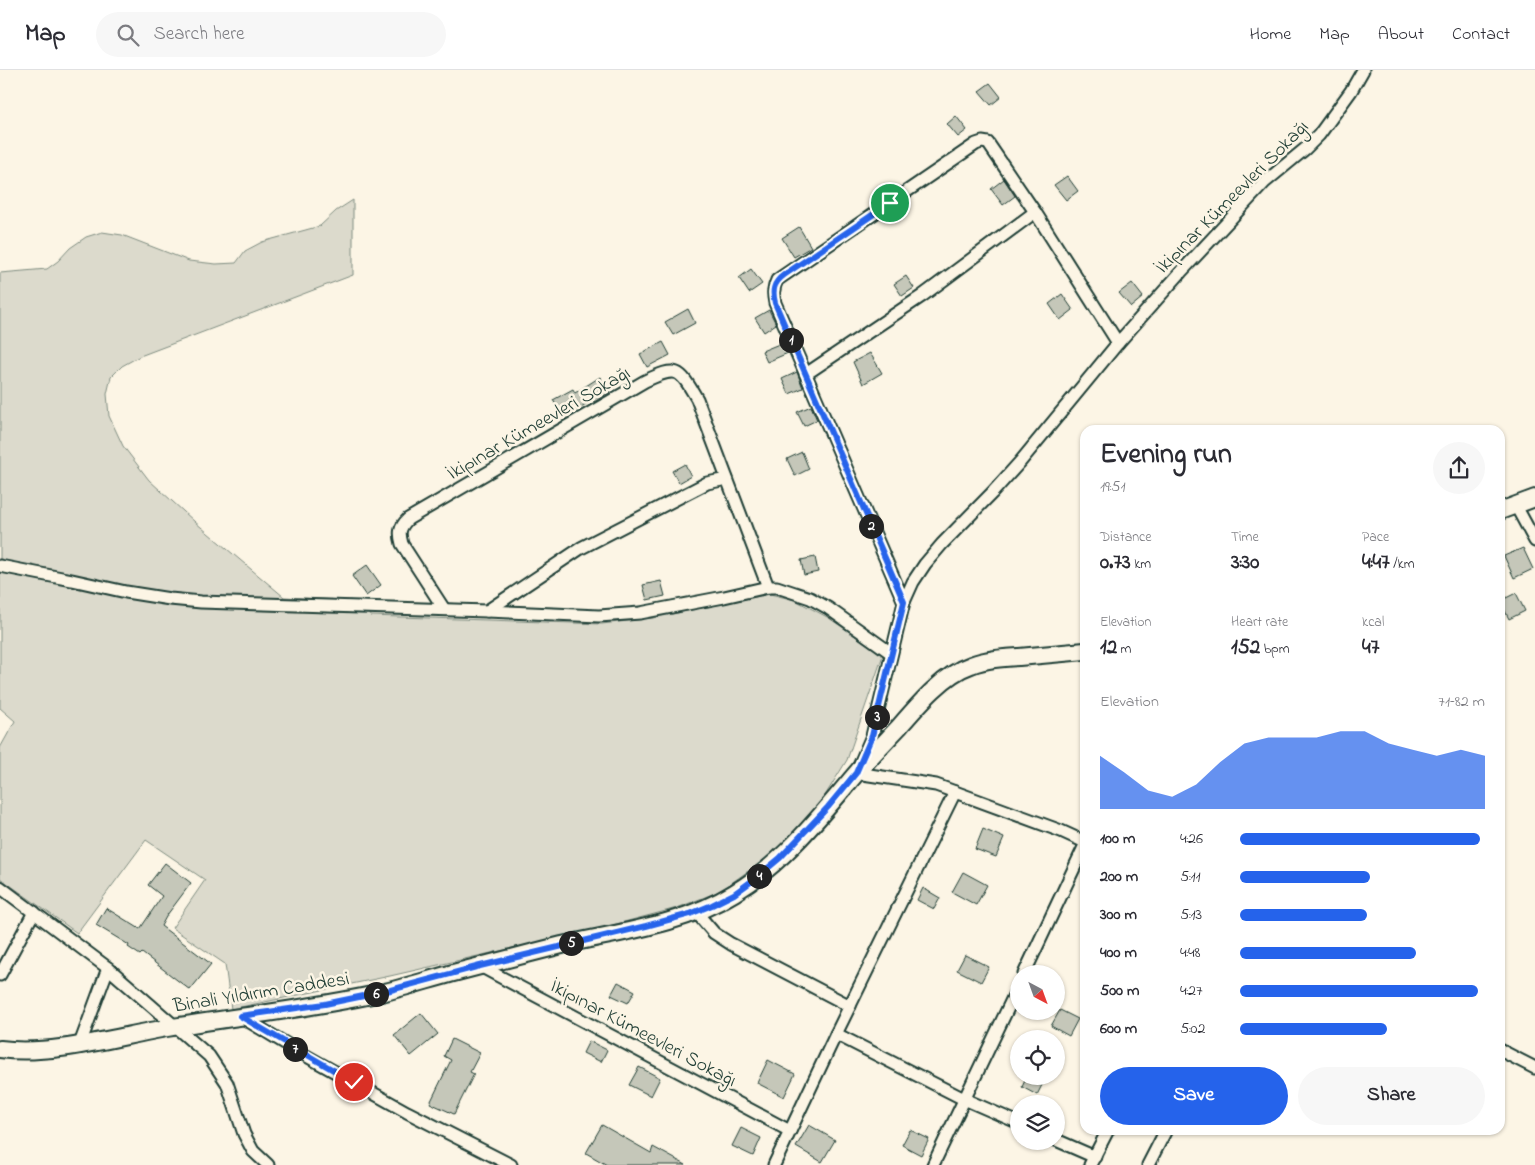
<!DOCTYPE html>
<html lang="en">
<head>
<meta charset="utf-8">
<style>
  :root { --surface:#fff; --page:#f7f7f7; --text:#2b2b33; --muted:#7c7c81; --line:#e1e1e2; --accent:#2563eb }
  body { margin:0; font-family:"Indie Flower",sans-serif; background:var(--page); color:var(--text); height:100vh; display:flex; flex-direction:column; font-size:19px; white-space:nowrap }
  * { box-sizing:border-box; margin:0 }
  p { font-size:16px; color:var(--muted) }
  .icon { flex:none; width:28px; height:28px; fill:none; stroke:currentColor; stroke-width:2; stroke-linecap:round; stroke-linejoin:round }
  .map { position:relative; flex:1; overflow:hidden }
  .details { position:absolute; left:1080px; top:355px; width:425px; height:710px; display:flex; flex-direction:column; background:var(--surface); border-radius:15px; box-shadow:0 1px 4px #0004 }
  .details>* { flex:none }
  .needle { width:32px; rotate:139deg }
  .tools { position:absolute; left:1010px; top:895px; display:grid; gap:10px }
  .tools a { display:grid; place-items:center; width:55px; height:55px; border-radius:50%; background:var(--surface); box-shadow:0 1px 4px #0004; font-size:25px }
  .pin { position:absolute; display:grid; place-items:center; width:42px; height:42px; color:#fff; margin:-21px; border:2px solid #fff; border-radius:50%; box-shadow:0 1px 5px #0007 }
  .km { position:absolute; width:25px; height:25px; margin:-12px; border-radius:50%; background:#222; color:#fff; font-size:14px; line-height:25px; text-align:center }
  .round { display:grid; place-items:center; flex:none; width:52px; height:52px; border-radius:26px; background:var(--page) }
  .summary { display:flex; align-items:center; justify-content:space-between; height:85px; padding:0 20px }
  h1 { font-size:28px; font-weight:700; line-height:38px }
  .metrics { display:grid; grid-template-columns:repeat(3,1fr); gap:8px; height:85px; padding:5px 20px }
  .metrics div { display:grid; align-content:center }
  .metrics b { font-size:21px; font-weight:700 }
  .metrics small { font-size:14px; font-weight:400 }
  .metrics p { font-size:14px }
  .chart { height:140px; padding:10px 20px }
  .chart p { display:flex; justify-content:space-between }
  .chart svg { width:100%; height:90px; margin-top:5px; fill:var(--accent); opacity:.7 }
  .primary-button { display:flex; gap:10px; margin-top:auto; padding:10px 20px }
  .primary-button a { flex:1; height:58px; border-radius:30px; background:var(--accent); color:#fff; font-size:20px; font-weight:700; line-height:58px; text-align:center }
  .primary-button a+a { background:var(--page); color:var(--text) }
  ul { padding:0 20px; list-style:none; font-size:16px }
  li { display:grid; grid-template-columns:80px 60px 1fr; align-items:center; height:38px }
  li i { height:12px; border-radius:6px; background:var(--accent) }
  header { display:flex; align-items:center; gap:30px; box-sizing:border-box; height:70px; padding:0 25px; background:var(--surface); border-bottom:1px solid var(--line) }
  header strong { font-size:24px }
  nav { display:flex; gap:28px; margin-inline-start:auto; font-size:18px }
  .search { width:350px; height:45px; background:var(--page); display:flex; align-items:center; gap:12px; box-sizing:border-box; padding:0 18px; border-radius:28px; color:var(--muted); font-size:19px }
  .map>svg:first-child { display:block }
</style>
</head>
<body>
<header>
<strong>Map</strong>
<div class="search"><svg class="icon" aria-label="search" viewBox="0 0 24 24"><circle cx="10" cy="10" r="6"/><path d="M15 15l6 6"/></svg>Search here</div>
<nav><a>Home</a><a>Map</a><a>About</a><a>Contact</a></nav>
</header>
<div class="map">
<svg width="1535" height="1095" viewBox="0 0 1535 1095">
  <rect width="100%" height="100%" fill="#fcf5e5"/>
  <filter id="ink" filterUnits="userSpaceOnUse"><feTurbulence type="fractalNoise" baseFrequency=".02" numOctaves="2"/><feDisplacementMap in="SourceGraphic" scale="10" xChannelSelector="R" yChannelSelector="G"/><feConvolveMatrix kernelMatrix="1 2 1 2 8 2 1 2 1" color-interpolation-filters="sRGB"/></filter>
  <g filter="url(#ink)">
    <path fill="#dcdacc" stroke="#7e8c80" d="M353 130V205L140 286 122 296 111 307 107 324 109 346 123 376 149 410 195 452 284 527 363 531 371 546 602 554 653 548 770 524 795 530 829 548 883 585 847 690 816 740 775 782 720 821 677 838 605 857 390 906 231 939 225 894 172 858 205 810 146 770 77 863 0 808V678L15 651 0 638V203L47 199 58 191 70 178 86 167 102 162 122 165 189 191 216 194 236 193 245 181 262 172 320 156 336 141Z"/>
    <g fill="#c5c7b9" stroke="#1f3d34">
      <path d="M990 13 1001 27 991 35 979 21Z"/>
      <path d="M956 46 967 60 958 67 947 54Z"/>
      <path d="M1067 106 1078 121 1066 130 1054 115Z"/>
      <path d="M1004 109 1015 126 1003 135 991 119Z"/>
      <path d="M799 157 811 177 794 187 782 168Z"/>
      <path d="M751 199 762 214 749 223 739 208Z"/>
      <path d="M906 206 914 218 902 226 894 214Z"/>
      <path d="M1132 213 1143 227 1131 237 1119 223Z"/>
      <path d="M1062 224 1073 240 1060 250 1049 234Z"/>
      <path d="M688 239 695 253 673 265 665 252Z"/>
      <path d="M769 240 776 254 764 262 755 248Z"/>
      <path d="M663 272 670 285 647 297 640 284Z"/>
      <path d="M784 272 788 283 767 292 762 281Z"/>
      <path d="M870 283 882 303 863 314 853 292Z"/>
      <path d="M797 302 803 318 789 324 782 309Z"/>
      <path d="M600 307 610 322 594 332 593 330 563 347 553 330 573 319 575 323Z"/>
      <path d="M811 336 817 350 804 356 797 342Z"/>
      <path d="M802 382 809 399 795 406 787 389Z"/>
      <path d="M685 394 691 406 679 413 672 401Z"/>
      <path d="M1523 478 1533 499 1514 508 1504 486Z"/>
      <path d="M815 487 818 502 804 505 801 490Z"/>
      <path d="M367 495 381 515 366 526 352 506Z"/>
      <path d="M661 511 665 526 647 530 643 515Z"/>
      <path d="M1516 523 1525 541 1509 549 1500 531Z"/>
      <path d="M983 759 1004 768 996 787 975 779Z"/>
      <path d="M165 793 191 813 167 845 161 856 211 894 190 920 142 883 140 885 128 877 129 875 96 855 106 838 140 859 162 826 148 815Z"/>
      <path d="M963 802 987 815 976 835 952 822Z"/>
      <path d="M923 818 940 828 934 839 917 830Z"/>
      <path d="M965 885 989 897 981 912 957 900Z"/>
      <path d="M618 912 635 921 628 933 611 925Z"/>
      <path d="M1060 940 1078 949 1069 966 1051 956Z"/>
      <path d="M421 943 438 964 411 986 394 965Z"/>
      <path d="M452 969 480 983 470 1002 474 1004 454 1044 430 1033 451 990 444 986Z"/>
      <path d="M589 971 607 980 601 992 583 983Z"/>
      <path d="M768 990 795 1004 784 1027 757 1013Z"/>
      <path d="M639 997 660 1008 651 1026 629 1015Z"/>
      <path d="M1027 1006H1039L1045 1009 1037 1025 1022 1017Z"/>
      <path d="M602 1055 651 1083 653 1077 686 1095H607L586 1083Z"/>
      <path d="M809 1055 835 1070 822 1092 796 1077Z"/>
      <path d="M741 1058 761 1068 753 1086 732 1076Z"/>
      <path d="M910 1060 929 1069 921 1085 902 1075Z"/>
    </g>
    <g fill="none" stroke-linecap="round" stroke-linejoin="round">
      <defs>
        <g id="street">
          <path d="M806 304 922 226 1035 142"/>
          <path d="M1516 436 1535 471"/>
          <path d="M0 496 72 510 126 522 170 529 201 532 487 541 599 546 640 543 724 527 768 517H777L810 528 828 538 891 583"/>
          <path d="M904 532 775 233C773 224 773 219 777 210L976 74 982 72 988 73 1035 142 1118 273"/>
          <path d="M444 539 402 474C399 463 399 458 408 449L645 311C677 296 679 298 697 329L768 517"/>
          <path d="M487 541 581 478 707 413 727 409"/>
          <path d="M1085 772 1061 761 936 715 856 703 872 666 904 532 913 512 925 494 942 474 992 423 1020 392 1118 273 1181 202 1265 112 1305 79 1319 65 1351 21 1363 0"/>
          <path d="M0 817 108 898 209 986 227 1013 244 1064 253 1081 268 1095"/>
          <path d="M696 842 714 863 731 874 850 936"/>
          <path d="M480 896 790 1061"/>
          <path d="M1024 904 1085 775"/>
          <path d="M0 905 34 842"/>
          <path d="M240 946 303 984 407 1042 511 1095"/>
          <path d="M836 964 964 1029 1019 1053"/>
          <path d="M80 974 108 898"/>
          <path d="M1500 980 1535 998"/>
          <path d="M1056 1070 1095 1087"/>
          <path d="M774 1095 836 964 955 722"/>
          <path d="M933 1095 1019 915"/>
          <path d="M1090 1095 1108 1060"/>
          <path d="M1148 1095 1166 1060"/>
        </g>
        <g id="secondary">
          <path d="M1500 441 1535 428"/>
          <path d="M0 979C52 986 115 967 167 958 238 946 310 939 381 923 406 917 431 909 457 902 491 893 527 884 562 875 619 862 683 855 734 823 782 794 818 749 854 706 868 689 884 673 899 657 918 635 944 604 971 595 986 589 1003 588 1019 587 1041 585 1063 583 1085 581"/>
        </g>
      </defs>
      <use href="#street" stroke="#1f3d34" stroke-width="15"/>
      <use href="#secondary" stroke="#1f3d34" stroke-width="20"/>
      <use href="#street" stroke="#fcf5e5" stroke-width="11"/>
      <use href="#secondary" stroke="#fcf5e5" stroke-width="16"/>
    </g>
  </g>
  <g fill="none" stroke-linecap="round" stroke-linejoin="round" filter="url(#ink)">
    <defs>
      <path id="route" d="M354 1012 240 946 325 934 383 922 480 896 646 856 690 844 712 835 734 824 756 808 780 788 828 737 856 703 872 666 904 532 775 233C772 221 773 213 784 205L890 133"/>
    </defs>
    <use href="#route" stroke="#fff" stroke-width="10"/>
    <use href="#route" stroke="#2563eb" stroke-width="6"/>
  </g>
  <g text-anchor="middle" stroke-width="5" stroke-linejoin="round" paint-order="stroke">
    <g font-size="20" fill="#1f3d34" stroke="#fcf5e5">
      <text transform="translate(1231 126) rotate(-45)" y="7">İkipınar Kümeevleri Sokağı</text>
      <text transform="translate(538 352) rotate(-30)" y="7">İkipınar Kümeevleri Sokağı</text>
      <text transform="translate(261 921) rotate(-9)" y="7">Binali Yıldırım Caddesi</text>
      <text transform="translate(644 962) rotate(28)" y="7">İkipınar Kümeevleri Sokağı</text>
    </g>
  </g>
</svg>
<div class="tools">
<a><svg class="needle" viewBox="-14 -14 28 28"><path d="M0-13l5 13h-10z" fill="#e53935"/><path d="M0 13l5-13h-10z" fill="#7c7c81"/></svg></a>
<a><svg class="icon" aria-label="locate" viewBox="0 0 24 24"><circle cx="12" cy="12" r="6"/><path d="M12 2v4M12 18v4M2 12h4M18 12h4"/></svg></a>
<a><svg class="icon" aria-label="layers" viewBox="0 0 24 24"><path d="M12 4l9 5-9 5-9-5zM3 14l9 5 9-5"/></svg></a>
</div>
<div class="pin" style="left:890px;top:133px;background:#1e9e55"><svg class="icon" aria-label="arrive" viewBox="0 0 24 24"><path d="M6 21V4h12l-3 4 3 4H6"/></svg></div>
<div class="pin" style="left:354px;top:1012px;background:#d93025"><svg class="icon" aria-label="check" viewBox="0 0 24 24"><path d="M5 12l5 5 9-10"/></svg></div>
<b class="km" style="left:791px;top:270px">1</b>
<b class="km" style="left:871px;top:456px">2</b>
<b class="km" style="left:877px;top:647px">3</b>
<b class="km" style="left:759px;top:806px">4</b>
<b class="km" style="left:571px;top:873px">5</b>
<b class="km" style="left:376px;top:924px">6</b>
<b class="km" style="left:295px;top:979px">7</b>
<section class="details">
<div class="summary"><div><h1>Evening run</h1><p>19:51</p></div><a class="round"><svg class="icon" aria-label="share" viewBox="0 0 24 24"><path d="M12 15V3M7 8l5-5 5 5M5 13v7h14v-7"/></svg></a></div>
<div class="metrics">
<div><p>Distance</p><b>0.73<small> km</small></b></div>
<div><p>Time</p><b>3:30</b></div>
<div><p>Pace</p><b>4:47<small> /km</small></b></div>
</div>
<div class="metrics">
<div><p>Elevation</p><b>12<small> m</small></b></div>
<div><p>Heart rate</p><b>152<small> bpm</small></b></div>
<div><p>kcal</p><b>47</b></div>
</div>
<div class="chart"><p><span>Elevation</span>71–82 m</p>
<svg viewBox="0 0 160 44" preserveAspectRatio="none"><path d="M0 44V18L10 26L20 35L30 38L40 32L50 21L60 12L70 9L80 9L90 9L100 6L110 6L120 12L130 15L140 18L150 15L160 18V44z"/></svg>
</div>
<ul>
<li><b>100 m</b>4:26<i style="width:98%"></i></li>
<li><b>200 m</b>5:11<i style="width:53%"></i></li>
<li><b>300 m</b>5:13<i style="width:52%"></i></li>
<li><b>400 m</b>4:48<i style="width:72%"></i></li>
<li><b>500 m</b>4:27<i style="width:97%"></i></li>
<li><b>600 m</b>5:02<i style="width:60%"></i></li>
</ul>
<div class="primary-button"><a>Save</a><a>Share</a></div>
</section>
</div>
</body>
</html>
